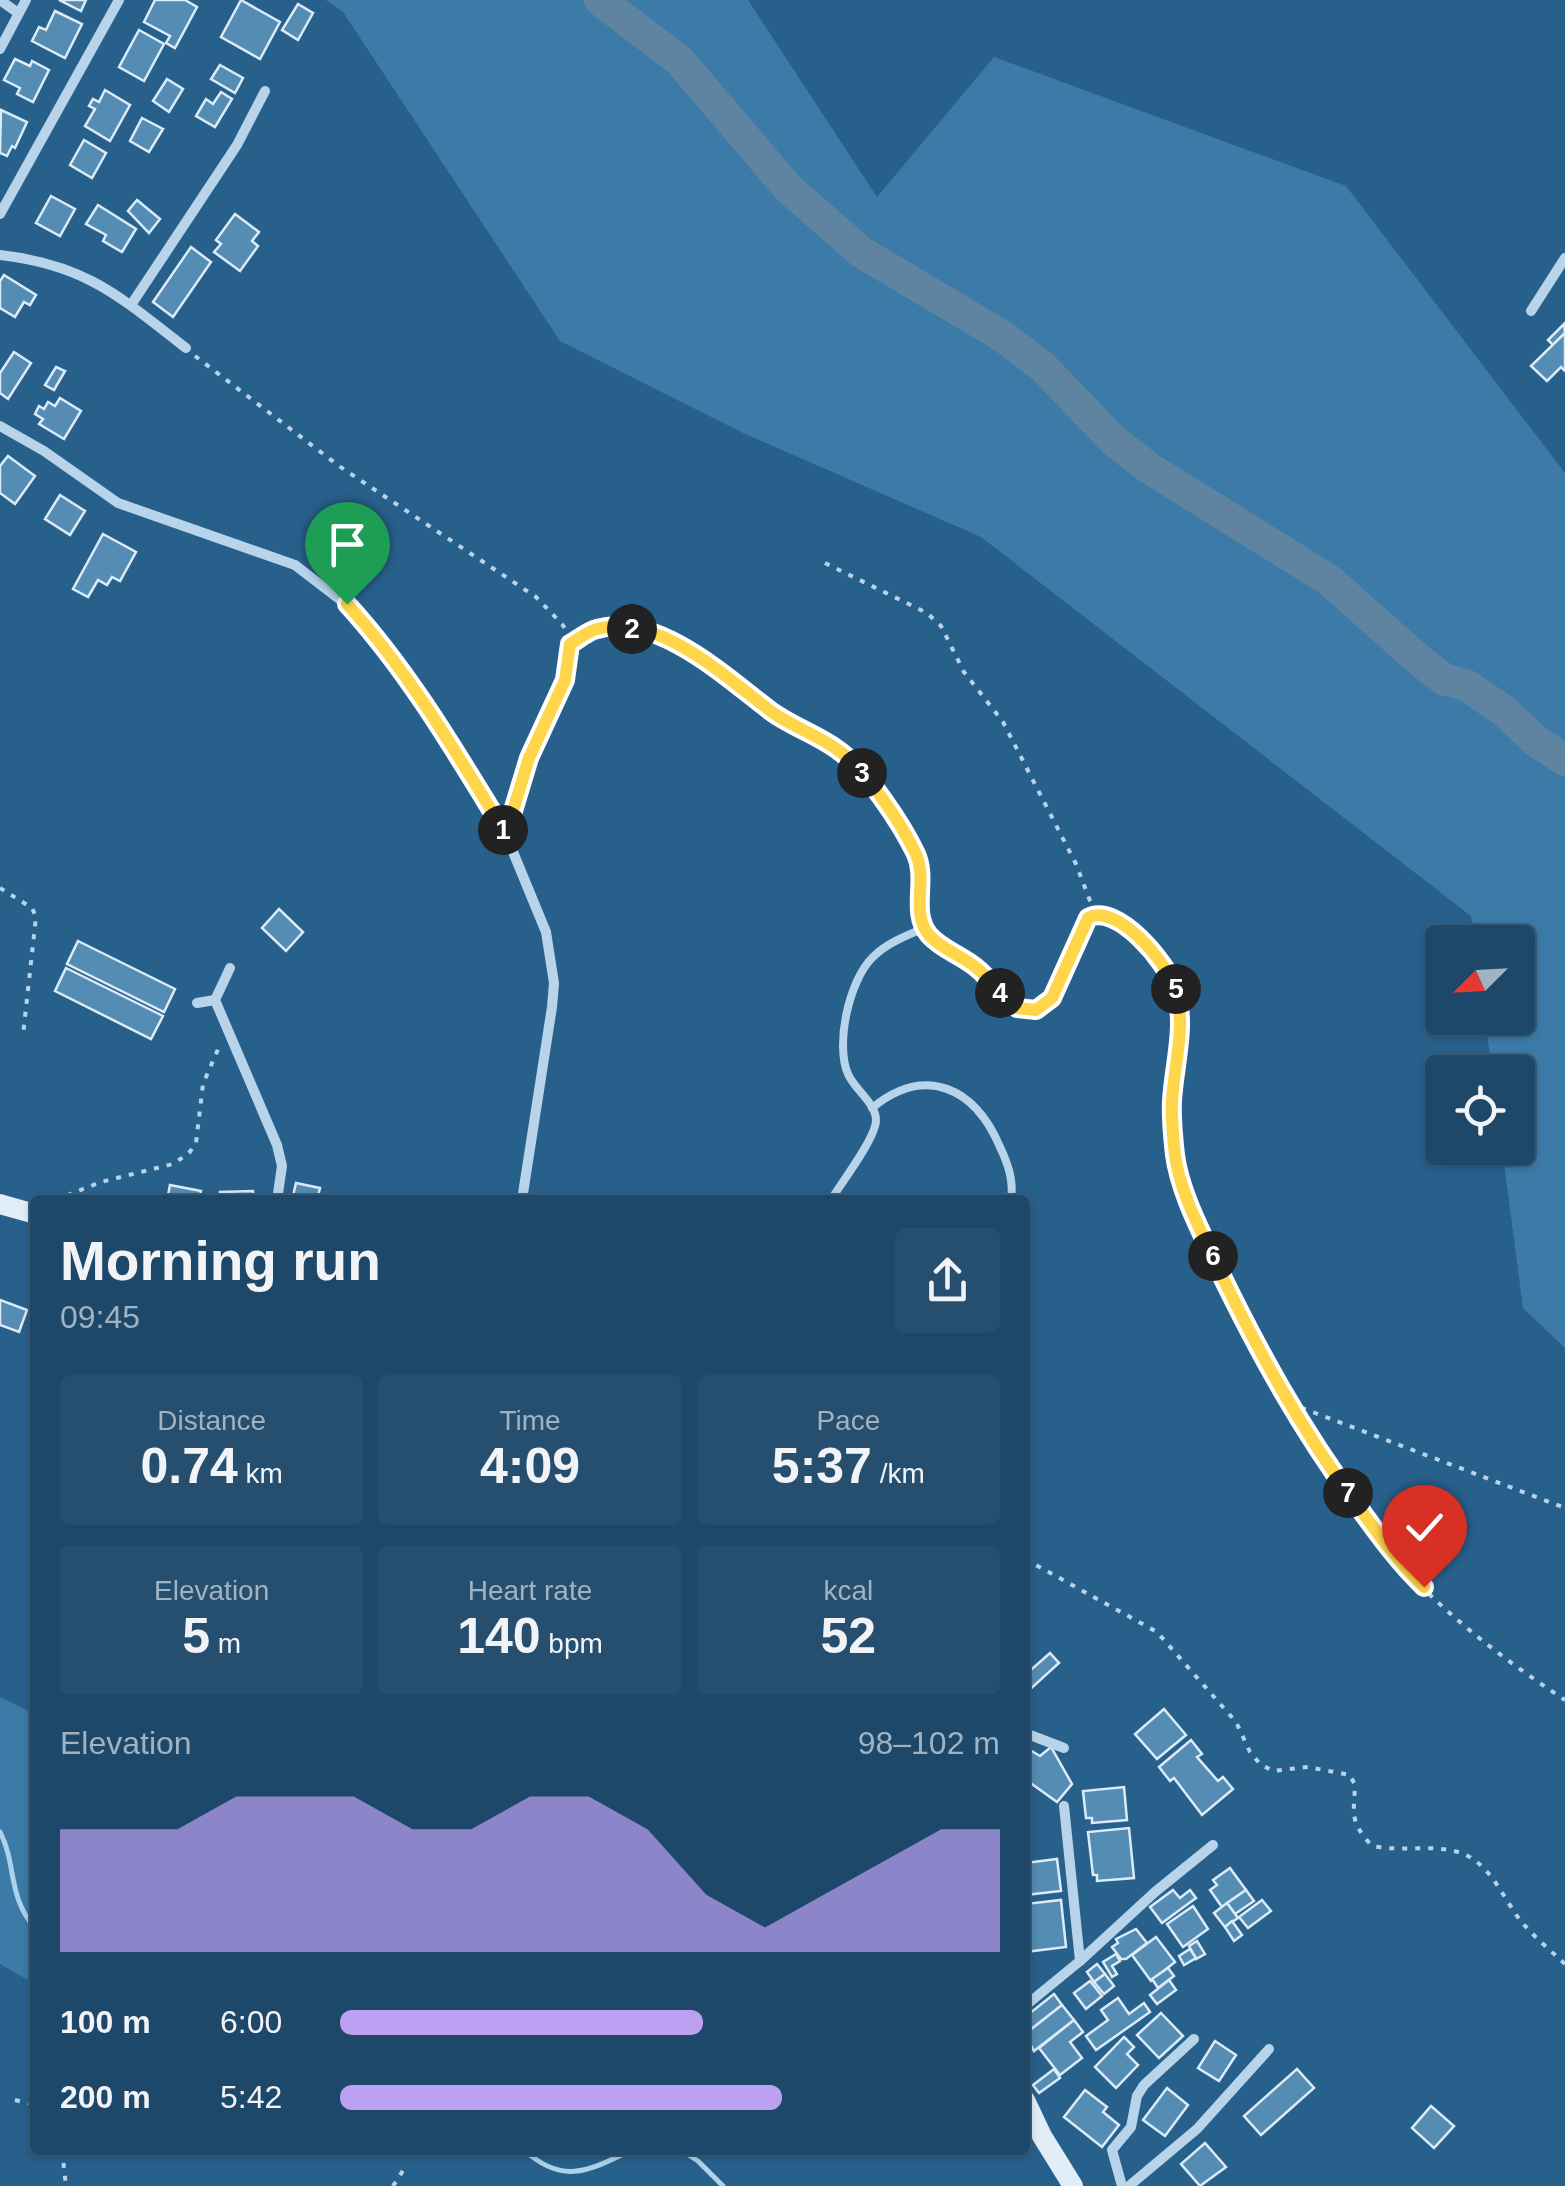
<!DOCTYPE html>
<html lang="en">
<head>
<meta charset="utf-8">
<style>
  :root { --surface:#1e4869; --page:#264f6f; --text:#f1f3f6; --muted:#a1b2c0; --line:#3c607d; --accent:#bca0f2 }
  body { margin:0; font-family:Arial,sans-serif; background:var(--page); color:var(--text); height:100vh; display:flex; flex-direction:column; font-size:38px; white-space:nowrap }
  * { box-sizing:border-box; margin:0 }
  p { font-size:32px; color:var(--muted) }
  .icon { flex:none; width:55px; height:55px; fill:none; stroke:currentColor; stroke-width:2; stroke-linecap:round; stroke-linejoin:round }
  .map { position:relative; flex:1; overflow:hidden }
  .side { position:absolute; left:30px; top:1195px; width:1000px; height:960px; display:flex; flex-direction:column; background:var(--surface); border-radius:10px; box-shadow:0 2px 8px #0004,0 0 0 2px var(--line) }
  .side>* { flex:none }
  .needle { width:65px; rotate:246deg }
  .fabs { position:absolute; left:1425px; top:925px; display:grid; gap:20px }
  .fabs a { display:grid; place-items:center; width:110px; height:110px; border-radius:10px; background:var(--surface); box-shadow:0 2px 8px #0004,0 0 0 2px var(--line); font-size:50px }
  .pin { position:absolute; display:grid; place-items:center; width:85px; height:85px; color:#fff; margin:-102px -42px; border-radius:50% 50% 50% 0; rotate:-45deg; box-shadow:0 0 10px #0007 }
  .pin .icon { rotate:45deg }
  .km { position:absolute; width:50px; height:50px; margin:-25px; border-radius:50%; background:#222; color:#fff; font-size:28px; line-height:50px; text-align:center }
  .round { display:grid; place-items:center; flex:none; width:105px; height:105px; border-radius:10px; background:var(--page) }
  .head { display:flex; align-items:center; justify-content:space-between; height:170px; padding:0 30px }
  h1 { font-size:55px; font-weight:700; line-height:75px }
  .stats { display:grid; grid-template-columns:repeat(3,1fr); gap:15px; height:170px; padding:10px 30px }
  .stats div { display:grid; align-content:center; border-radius:10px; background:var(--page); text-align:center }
  .stats b { font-size:50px; font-weight:700 }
  .stats small { font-size:28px; font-weight:400 }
  .stats p { font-size:28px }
  .chart { height:280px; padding:20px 30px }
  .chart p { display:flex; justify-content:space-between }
  .chart svg { width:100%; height:180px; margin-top:10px; fill:var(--accent); opacity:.7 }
  ul { padding:0 30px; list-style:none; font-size:32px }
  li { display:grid; grid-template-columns:160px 120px 1fr; align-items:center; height:75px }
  li i { height:25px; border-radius:12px; background:var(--accent) }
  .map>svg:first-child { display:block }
</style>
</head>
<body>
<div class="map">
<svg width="1565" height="2186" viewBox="0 0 1565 2186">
  <rect width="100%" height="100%" fill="#28608c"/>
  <g fill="#3c7ba8">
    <path d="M326 0H748L877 197 994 57 1346 186 1565 473V1348L1523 1308 1502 1148H1518V1072H1492L1485 1018H1518V942H1475L1471 916 981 537 743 433 560 341 343 12Z"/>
    <path d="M0 1697 35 1714V1984L0 1964Z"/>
  </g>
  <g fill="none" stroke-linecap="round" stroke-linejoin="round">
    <g stroke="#acd1ea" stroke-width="5">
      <path d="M0 1832C17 1865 7 1896 35 1928"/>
      <path d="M524 2150C564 2186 590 2170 632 2150"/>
      <path d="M681 2150 698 2161 723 2186"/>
    </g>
    <path stroke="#5e84a1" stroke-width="32" d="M600 0 679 60 788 188 861 252 1004 337 1043 367 1114 441 1149 468 1329 580 1419 660 1445 680 1466 685 1504 711 1536 741 1565 760"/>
  </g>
  <g fill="#548cb4" stroke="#dbecf8" stroke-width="2.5">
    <path d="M59 0H86L81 11Z"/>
    <path d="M155 0H185L197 7 175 48 166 43 170 36 144 22Z"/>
    <path d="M241 0 280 22 260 59 221 37Z"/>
    <path d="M298 4 313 13 298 40 282 30Z"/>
    <path d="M55 11 82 24 65 58 32 41 39 27 46 30Z"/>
    <path d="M139 30 164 44 144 81 119 67Z"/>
    <path d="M15 59 30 66 32 61 49 70 33 102 17 94 20 88 4 80Z"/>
    <path d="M220 65 243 78 235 93 211 79Z"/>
    <path d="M167 79 183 89 169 112 153 101Z"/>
    <path d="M105 90 130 105 110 141 85 126 95 109 89 106 93 99 99 102Z"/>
    <path d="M221 92 232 99 215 127 196 116 206 99 213 104Z"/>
    <path d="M1 110 27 122 15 148 12 146 7 156 0 153Z"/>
    <path d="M142 118 163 129 149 152 130 141Z"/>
    <path d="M84 140 106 153 92 178 70 165Z"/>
    <path d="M51 196 75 209 60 236 36 223Z"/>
    <path d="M137 200 160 219 149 233 128 211Z"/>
    <path d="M98 205 136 229 122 252 103 241 106 235 86 224Z"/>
    <path d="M235 214 259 232 252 241 258 246 240 271 214 252 221 244 216 240Z"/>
    <path d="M191 247 211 262 173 317 153 302Z"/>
    <path d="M4 275 36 295 30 305 24 302 15 317 0 308V281Z"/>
    <path d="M1564 324 1565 333 1553 345 1548 340Z"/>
    <path d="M1565 333V371L1561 367 1547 381 1531 366Z"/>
    <path d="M14 352 31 363 8 399 0 393V373Z"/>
    <path d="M56 367 65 371 54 390 45 385Z"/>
    <path d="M60 398 81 411 64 439 39 424 43 419 35 414 39 406 44 409 48 402 55 406Z"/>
    <path d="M8 456 35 476 15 504 0 493V466Z"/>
    <path d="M60 495 85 511 70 535 45 519Z"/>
    <path d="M103 534 136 552 120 581 112 577 107 585 98 580 88 597 73 589Z"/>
    <path d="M279 909 303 932 286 951 262 928Z"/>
    <path d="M78 941 175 989 164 1012 67 964Z"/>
    <path d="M66 968 163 1016 151 1039 55 991Z"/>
    <path d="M296 1183 320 1188 317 1200H292Z"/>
    <path d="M170 1185 201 1191 199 1200H167Z"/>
    <path d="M253 1191 254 1200H220V1192Z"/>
    <path d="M0 1300 27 1310 19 1332 0 1325Z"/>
    <path d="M1050 1653 1059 1663 1025 1694V1675Z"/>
    <path d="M1164 1709 1186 1735 1157 1759 1135 1734Z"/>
    <path d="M1191 1740 1202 1754 1197 1757 1218 1781 1223 1777 1233 1789 1202 1815 1174 1778 1170 1781 1159 1767Z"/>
    <path d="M1025 1747 1040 1756 1051 1747 1072 1784 1057 1802 1025 1779Z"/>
    <path d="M1124 1787 1127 1820 1092 1823V1818H1086L1083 1791Z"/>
    <path d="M1129 1828 1134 1878 1097 1881V1875H1093L1088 1832Z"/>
    <path d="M1057 1859 1061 1891 1025 1895V1863Z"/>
    <path d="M1230 1868 1246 1890 1222 1907 1210 1890 1217 1885 1213 1880Z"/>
    <path d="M1173 1890 1180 1898 1190 1890 1196 1898 1162 1923 1150 1907Z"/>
    <path d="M1246 1890 1254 1901 1235 1914 1227 1903Z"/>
    <path d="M1061 1900 1066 1947 1025 1952V1904Z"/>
    <path d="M1262 1900 1271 1911 1248 1928 1239 1917Z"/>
    <path d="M1227 1903 1238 1918 1225 1927 1214 1913Z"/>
    <path d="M1193 1906 1208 1929 1183 1947 1167 1924Z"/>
    <path d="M1232 1921 1242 1935 1234 1941 1225 1927Z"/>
    <path d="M1136 1929 1147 1943 1126 1959H1121L1112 1947 1118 1943 1116 1939Z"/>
    <path d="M1156 1937 1175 1962 1151 1981 1132 1955Z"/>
    <path d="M1197 1941 1205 1954 1196 1959 1189 1946Z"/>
    <path d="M1190 1949 1196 1958 1184 1965 1179 1956Z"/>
    <path d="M1116 1954 1120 1961 1112 1966 1117 1974 1112 1977 1103 1962Z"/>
    <path d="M1097 1964 1105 1974 1094 1982 1087 1972Z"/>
    <path d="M1168 1968 1174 1976 1158 1988 1152 1979Z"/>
    <path d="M1105 1974 1114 1986 1104 1994 1094 1982Z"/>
    <path d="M1169 1980 1176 1990 1157 2004 1150 1995Z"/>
    <path d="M1090 1981 1102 1996 1086 2009 1074 1993Z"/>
    <path d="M1054 1994 1062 2005 1025 2034V2017Z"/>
    <path d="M1118 1998 1129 2014 1144 2003 1150 2012 1096 2050 1086 2036 1108 2020 1101 2010Z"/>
    <path d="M1062 2005 1074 2020 1034 2051 1025 2034Z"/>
    <path d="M1161 2013 1183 2036 1159 2058 1137 2035Z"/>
    <path d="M1074 2020 1083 2032 1070 2042 1082 2058 1060 2075 1039 2048Z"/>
    <path d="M1124 2037 1134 2047 1127 2054 1138 2065 1116 2088 1095 2067Z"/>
    <path d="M1215 2041 1236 2055 1219 2081 1198 2068Z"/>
    <path d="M1054 2069 1060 2078 1039 2093 1033 2085Z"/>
    <path d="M1297 2069 1314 2088 1261 2135 1244 2116Z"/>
    <path d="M1167 2088 1188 2105 1165 2136 1143 2120Z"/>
    <path d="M1085 2090 1107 2107 1103 2112 1119 2125 1102 2147 1064 2117Z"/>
    <path d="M1431 2106 1454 2126 1434 2148 1412 2128Z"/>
    <path d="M1205 2143 1226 2167 1200 2186 1181 2164Z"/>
  </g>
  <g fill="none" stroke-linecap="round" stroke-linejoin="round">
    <g stroke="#b7d4ea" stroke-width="4" stroke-dasharray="5 8" stroke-linecap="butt">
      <path d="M195 356 339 466 536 597 562 624 568 633 571 655 565 680 529 758 512 816"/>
      <path d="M825 563 927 613 941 626 964 672 1003 722 1076 864 1095 914"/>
      <path d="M571 644C579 639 588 631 597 629 657 612 728 679 772 712 793 727 818 735 839 750 866 771 902 823 916 855 925 875 919 894 919 915"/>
      <path d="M0 888 32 908 36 917 23 1035"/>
      <path d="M931 936 981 971 1007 1002 1025 1011 1036 1010 1052 997 1084 923 1095 914C1112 913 1122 923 1134 934 1222 1015 1149 1077 1178 1169 1215 1286 1284 1405 1356 1504 1371 1524 1385 1546 1401 1565 1449 1618 1506 1661 1565 1700"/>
      <path d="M55 1200 101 1182 173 1164 189 1153 196 1143 203 1084 219 1047"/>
      <path d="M1289 1403 1565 1508"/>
      <path d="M1025 1559 1157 1632 1236 1722 1250 1752 1260 1764 1273 1771 1308 1767 1350 1775 1355 1785C1354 1814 1349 1821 1372 1846 1401 1852 1430 1844 1458 1852 1489 1861 1502 1896 1520 1920 1533 1936 1550 1950 1565 1964"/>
      <path d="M15 2100 35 2105"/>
      <path d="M62 2150 66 2186"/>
      <path d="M393 2186 404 2169"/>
    </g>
    <g stroke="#b7d4ea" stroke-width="8">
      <path d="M872 1108C926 1064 975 1088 1000 1147 1008 1164 1014 1181 1011 1200"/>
      <path d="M831 1200C841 1183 876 1138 876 1120 876 1103 854 1089 848 1074 835 1045 849 981 872 958 885 944 907 935 925 928"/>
    </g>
    <g stroke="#b7d4ea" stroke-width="10">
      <path d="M0 0 18 13"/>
      <path d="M0 49 26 0"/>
      <path d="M0 214 119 0"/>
      <path d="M0 255C87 265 120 297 186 348"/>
      <path d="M131 305 237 145 265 91"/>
      <path d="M1531 311 1565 258"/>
      <path d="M0 426 44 451 118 503 295 565 347 605 371 631 422 704 506 835 546 932 554 983 552 1007 522 1200"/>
      <path d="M230 968 215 1000 277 1145 282 1166 277 1200"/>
      <path d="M197 1003 215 1000"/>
      <path d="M1025 1733 1064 1748"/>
      <path d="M1080 1961 1155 1892 1213 1845"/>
      <path d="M1025 2006 1080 1961 1064 1806"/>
      <path d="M1122 2186 1112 2150 1131 2127 1137 2096 1144 2085 1194 2039"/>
      <path d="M1129 2186 1197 2129 1269 2049"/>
    </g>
    <g stroke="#e1eef8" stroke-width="20">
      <path d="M0 1204 35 1214"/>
      <path d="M1025 2100 1042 2136 1073 2186"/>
    </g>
  </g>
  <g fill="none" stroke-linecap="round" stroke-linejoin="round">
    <defs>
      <path id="route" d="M347 604C410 673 458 756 506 834L529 758 565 680 570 644C579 639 588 631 597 629 658 612 728 679 772 712 793 727 818 735 838 750 866 770 901 823 916 854 928 881 910 912 929 935 942 950 964 956 979 970 993 982 1001 998 1017 1008L1036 1010 1052 998 1088 918C1117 902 1167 963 1175 988 1187 1025 1174 1064 1172 1101 1171 1119 1173 1137 1175 1155 1180 1193 1202 1233 1218 1268 1259 1353 1301 1429 1357 1505 1378 1534 1398 1562 1424 1587"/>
    </defs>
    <use href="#route" stroke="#fff" stroke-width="20"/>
    <use href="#route" stroke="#ffd54a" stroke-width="12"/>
  </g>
</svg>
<div class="fabs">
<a><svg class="needle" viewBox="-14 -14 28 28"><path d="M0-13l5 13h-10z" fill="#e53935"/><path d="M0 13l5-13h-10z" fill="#a1b2c0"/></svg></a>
<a><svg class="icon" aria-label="locate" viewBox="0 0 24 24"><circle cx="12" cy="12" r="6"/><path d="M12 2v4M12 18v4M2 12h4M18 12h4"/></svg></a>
</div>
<div class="pin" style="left:347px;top:604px;background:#1e9e55"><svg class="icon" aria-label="arrive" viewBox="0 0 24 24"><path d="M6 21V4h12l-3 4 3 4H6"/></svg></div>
<div class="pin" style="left:1424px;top:1587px;background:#d93025"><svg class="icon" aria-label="check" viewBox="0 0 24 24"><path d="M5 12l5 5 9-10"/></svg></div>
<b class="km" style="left:503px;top:830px">1</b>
<b class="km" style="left:632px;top:629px">2</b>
<b class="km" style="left:862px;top:773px">3</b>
<b class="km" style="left:1000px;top:993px">4</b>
<b class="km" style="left:1176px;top:989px">5</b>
<b class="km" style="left:1213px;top:1256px">6</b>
<b class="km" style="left:1348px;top:1493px">7</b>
<section class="side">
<div class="head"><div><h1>Morning run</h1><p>09:45</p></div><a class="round"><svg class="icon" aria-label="share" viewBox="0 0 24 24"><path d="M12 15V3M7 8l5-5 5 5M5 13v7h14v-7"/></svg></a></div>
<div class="stats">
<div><p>Distance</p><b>0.74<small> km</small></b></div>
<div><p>Time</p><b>4:09</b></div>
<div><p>Pace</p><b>5:37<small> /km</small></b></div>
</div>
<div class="stats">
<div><p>Elevation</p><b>5<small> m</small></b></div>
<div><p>Heart rate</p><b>140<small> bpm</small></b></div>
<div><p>kcal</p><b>52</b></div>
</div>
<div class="chart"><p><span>Elevation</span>98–102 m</p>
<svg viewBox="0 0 160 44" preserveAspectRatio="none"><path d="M0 44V14L10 14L20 14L30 6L40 6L50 6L60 14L70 14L80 6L90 6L100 14L110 30L120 38L130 30L140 22L150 14L160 14V44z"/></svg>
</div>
<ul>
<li><b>100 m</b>6:00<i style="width:55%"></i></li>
<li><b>200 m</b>5:42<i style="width:67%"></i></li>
</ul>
</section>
</div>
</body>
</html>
